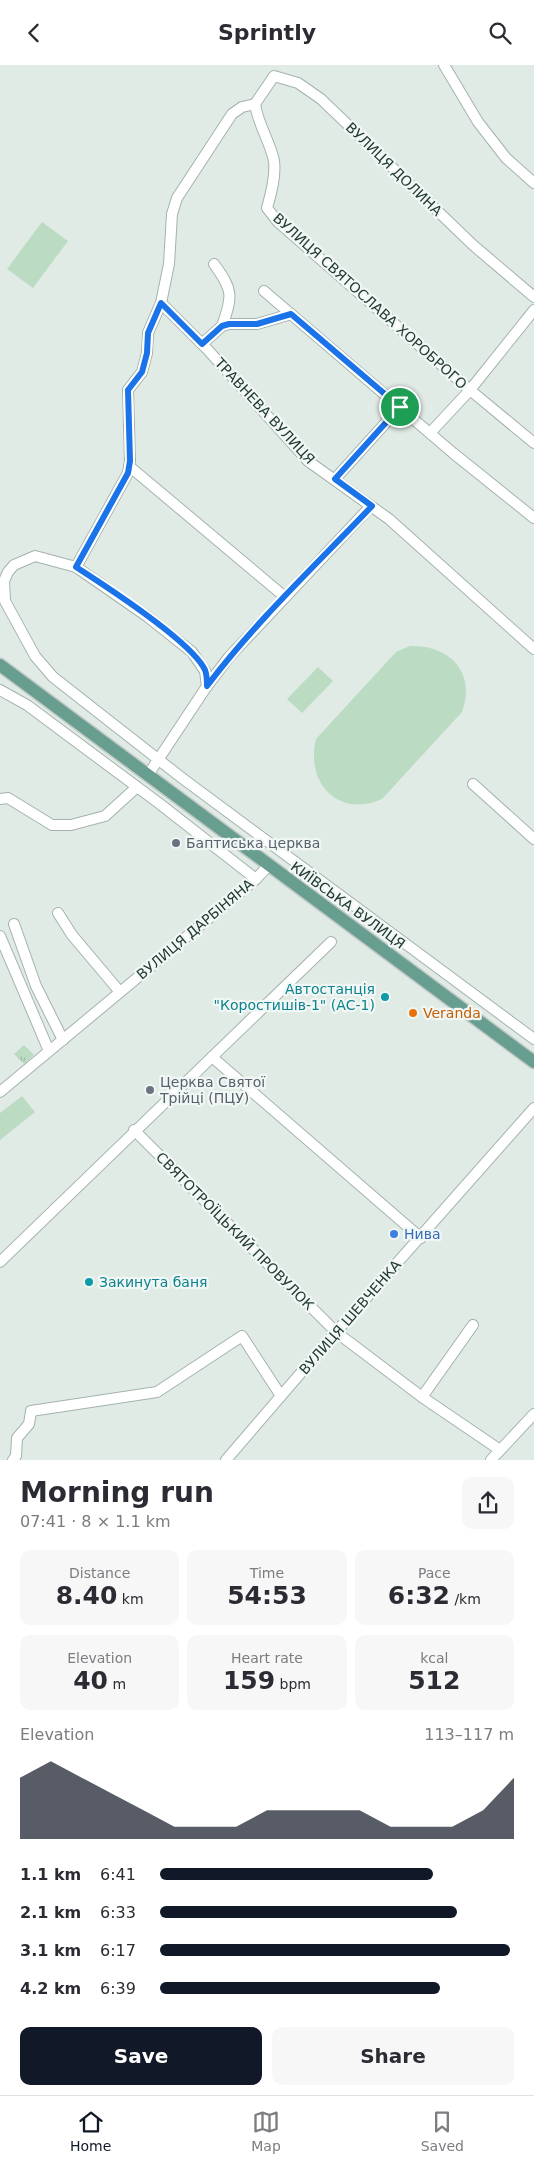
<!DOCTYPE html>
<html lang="en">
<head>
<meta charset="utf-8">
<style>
  :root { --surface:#fff; --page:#f7f7f7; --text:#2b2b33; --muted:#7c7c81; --line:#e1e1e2; --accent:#111827 }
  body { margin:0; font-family:"DejaVu Sans",sans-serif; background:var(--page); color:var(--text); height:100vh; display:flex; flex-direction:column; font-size:19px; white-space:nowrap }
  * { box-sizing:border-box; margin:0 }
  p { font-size:16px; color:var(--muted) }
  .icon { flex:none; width:28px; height:28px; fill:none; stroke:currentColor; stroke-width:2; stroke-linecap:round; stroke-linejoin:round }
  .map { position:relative; height:1395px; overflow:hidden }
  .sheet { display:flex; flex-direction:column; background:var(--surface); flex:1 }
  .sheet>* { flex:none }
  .pin { position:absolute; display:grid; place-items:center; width:42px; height:42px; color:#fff; margin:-21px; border:2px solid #fff; border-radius:50%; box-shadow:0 1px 5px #0007 }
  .round { display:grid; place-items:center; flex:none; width:52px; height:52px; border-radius:10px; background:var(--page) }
  .summary { display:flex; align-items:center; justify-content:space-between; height:85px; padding:0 20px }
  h1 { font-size:28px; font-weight:700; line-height:38px }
  .metrics { display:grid; grid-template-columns:repeat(3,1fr); gap:8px; height:85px; padding:5px 20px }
  .metrics div { display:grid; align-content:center; border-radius:10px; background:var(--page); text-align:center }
  .metrics b { font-size:25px; font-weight:700 }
  .metrics small { font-size:14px; font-weight:400 }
  .metrics p { font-size:14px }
  .chart { height:140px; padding:10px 20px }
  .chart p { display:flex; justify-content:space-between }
  .chart svg { width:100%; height:90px; margin-top:5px; fill:var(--accent); opacity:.7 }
  .button { display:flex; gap:10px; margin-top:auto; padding:10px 20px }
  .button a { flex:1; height:58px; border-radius:10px; background:var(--accent); color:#fff; font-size:20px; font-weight:700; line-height:58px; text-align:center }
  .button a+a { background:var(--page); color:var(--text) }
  ul { padding:0 20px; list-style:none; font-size:16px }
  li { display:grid; grid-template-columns:80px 60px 1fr; align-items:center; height:38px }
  li i { height:12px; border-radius:6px; background:var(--accent) }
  header { display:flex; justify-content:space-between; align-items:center; height:65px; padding:0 20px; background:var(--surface); font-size:22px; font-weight:700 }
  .menu { display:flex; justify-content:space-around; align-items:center; height:70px; border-top:1px solid var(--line); background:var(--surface); font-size:14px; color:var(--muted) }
  .menu a { display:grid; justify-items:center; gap:2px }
  .menu .on { color:var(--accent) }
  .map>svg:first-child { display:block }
</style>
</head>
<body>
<header><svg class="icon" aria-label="back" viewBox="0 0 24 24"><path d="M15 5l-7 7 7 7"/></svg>Sprintly<svg class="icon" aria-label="search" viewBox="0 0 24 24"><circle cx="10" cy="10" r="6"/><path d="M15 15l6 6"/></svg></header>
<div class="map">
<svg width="534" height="1395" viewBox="0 0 534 1395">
  <defs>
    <pattern id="park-tufts" width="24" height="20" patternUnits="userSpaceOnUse" patternTransform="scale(1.25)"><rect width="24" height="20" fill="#bbdbc3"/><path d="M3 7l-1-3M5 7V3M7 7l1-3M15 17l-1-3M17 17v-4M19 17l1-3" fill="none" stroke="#a0bda8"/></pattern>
  </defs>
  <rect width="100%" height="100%" fill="#e1ebe6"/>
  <g fill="#bbdbc3">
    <path d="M42 157 68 176 33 223 7 204Z"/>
    <path d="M410 581C450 580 476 607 462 647L382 734C338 754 305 717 316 674L396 587Z"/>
    <path d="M318 602 333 616 302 648 287 634Z"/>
    <path d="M22 1031 35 1047 0 1075V1048Z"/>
  </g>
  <path fill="url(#park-tufts)" d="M24 980 34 990 24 999 14 989Z"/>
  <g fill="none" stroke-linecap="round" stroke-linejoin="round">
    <defs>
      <g id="minor">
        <path d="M444 0 478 57 506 93 534 118"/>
        <path d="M255 39C258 60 270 76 274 96 276 111 271 129 267 143L278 157 470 325 534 378"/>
        <path d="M255 39 274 11 298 18 321 34 473 180 534 232"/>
        <path d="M214 199C233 225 233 231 222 261L229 259H257L291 249"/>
        <path d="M264 226 453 388 534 453"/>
        <path d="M161 238 207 284 308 396 389 454 534 584"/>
        <path d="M202 279 222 261"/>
        <path d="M430 368 470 325 534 245"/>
        <path d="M129 401 285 532"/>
        <path d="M335 414 400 342"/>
        <path d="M76 502 128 408 130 396 128 325 142 307 147 288 148 268 161 238 169 199 172 149 177 133 232 49 242 42 255 39"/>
        <path d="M207 621 205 606 192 587 148 552 76 502 35 491 14 500 8 507 4 516 5 536 35 591 53 612 182 713 534 974"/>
        <path d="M0 625 27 640 160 739 256 814"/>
        <path d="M148 710 207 621 229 592 371 441"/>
        <path d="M473 719 534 774"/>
        <path d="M0 734 8 733 52 760H71L105 751 137 722"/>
        <path d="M58 848 72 870 120 927"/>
        <path d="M14 859 36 921 63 975"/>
        <path d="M0 871 49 986"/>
        <path d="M212 992 421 1173"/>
        <path d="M0 1027 256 814 269 800"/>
        <path d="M134 1065 336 1267 422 1332 500 1385"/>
        <path d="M0 1197 331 877"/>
        <path d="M422 1332 473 1260"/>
        <path d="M13 1395 16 1391 17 1373 29 1359 31 1346 157 1327 242 1271 281 1331"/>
        <path d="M226 1395 336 1267 534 1043"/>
        <path d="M491 1395 534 1349"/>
      </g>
      <path id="major" d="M0 600 534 997"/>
    </defs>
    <use href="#minor" stroke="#a4b2ad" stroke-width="12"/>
    <use href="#major" stroke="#c1c8c6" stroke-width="15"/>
    <use href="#minor" stroke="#fff" stroke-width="10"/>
    <use href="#major" stroke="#689e90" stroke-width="12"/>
  </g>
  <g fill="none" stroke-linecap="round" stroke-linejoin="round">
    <defs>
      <path id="route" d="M161 238 202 279 222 261 229 259H257L291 249 400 342 335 414 372 441C316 500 256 556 207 621 207 616 207 610 205 605 192 577 104 520 76 502L128 408 130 396 128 325 142 307 147 288 148 268Z"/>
    </defs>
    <use href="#route" stroke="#fff" stroke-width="10"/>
    <use href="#route" stroke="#1a73e8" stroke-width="6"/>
  </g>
  <g fill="#6b7280" stroke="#f1f7f4" stroke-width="2">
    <circle cx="176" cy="778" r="5"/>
    <circle cx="150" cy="1025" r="5"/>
  </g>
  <g fill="#0f9aa8" stroke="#f1f7f4" stroke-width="2">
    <circle cx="385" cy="932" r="5"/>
    <circle cx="89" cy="1217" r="5"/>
  </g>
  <circle fill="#e8710a" stroke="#f1f7f4" stroke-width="2" cx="413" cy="948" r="5"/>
  <circle fill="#3f7fe0" stroke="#f1f7f4" stroke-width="2" cx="394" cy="1169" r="5"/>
  <g text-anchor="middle" stroke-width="4.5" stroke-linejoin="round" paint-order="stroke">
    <g font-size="14" fill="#223a34" stroke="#f1f7f4">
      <text transform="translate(394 104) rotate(44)" y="5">ВУЛИЦЯ ДОЛИНА</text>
      <text transform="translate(370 236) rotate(42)" y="5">ВУЛИЦЯ СВЯТОСЛАВА ХОРОБРОГО</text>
      <text transform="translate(265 346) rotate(47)" y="5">ТРАВНЕВА ВУЛИЦЯ</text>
      <text transform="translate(348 840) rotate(36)" y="5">КИЇВСЬКА ВУЛИЦЯ</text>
      <text transform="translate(195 864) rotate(-40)" y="5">ВУЛИЦЯ ДАРБІНЯНА</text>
      <text transform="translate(235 1166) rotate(45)" y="5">СВЯТОТРОЇЦЬКИЙ ПРОВУЛОК</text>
      <text transform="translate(350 1252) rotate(-49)" y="5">ВУЛИЦЯ ШЕВЧЕНКА</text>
    </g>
    <g font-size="14" fill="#5b616d" stroke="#f1f7f4" text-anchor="start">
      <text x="186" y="783">Баптиська церква</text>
      <text x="160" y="1022">Церква Святої<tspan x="160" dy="16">Трійці (ПЦУ)</tspan></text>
    </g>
    <g font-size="14" fill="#0d838f" stroke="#f1f7f4" text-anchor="end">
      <text x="375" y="929">Автостанція<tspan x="375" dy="16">"Коростишів-1" (АС-1)</tspan></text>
      <text x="99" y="1222" text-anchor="start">Закинута баня</text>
    </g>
    <g font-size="14" fill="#c56008" stroke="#f1f7f4" text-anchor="start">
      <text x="423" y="953">Veranda</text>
    </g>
    <g font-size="14" fill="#366cbe" stroke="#f1f7f4" text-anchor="start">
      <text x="404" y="1174">Нива</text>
    </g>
  </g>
</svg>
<div class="pin" style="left:400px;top:342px;background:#1e9e55"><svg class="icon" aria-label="arrive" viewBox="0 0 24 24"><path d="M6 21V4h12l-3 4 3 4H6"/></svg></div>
</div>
<section class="sheet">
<div class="summary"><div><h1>Morning run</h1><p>07:41 · 8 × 1.1 km</p></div><a class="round"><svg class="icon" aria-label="share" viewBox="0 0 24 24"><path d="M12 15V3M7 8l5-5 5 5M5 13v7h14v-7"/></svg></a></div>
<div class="metrics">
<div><p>Distance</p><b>8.40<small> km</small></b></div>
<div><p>Time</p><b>54:53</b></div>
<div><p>Pace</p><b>6:32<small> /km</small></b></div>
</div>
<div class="metrics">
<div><p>Elevation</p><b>40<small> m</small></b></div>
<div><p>Heart rate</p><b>159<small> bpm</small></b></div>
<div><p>kcal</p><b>512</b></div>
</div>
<div class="chart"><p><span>Elevation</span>113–117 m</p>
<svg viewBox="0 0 160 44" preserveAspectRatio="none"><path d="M0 44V14L10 6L20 14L30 22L40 30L50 38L60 38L70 38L80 30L90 30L100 30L110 30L120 38L130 38L140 38L150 30L160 14V44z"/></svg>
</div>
<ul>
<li><b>1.1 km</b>6:41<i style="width:77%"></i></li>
<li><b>2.1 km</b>6:33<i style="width:84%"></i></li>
<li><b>3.1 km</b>6:17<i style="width:99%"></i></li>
<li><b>4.2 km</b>6:39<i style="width:79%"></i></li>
</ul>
<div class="button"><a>Save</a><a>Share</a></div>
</section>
<nav class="menu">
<a class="on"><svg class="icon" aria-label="home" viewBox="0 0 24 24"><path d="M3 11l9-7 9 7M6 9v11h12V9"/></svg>Home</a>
<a><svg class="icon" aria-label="map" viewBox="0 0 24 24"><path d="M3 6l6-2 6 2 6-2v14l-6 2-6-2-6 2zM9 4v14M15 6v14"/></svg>Map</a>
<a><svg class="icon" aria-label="saved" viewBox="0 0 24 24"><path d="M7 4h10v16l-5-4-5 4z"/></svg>Saved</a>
</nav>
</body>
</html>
